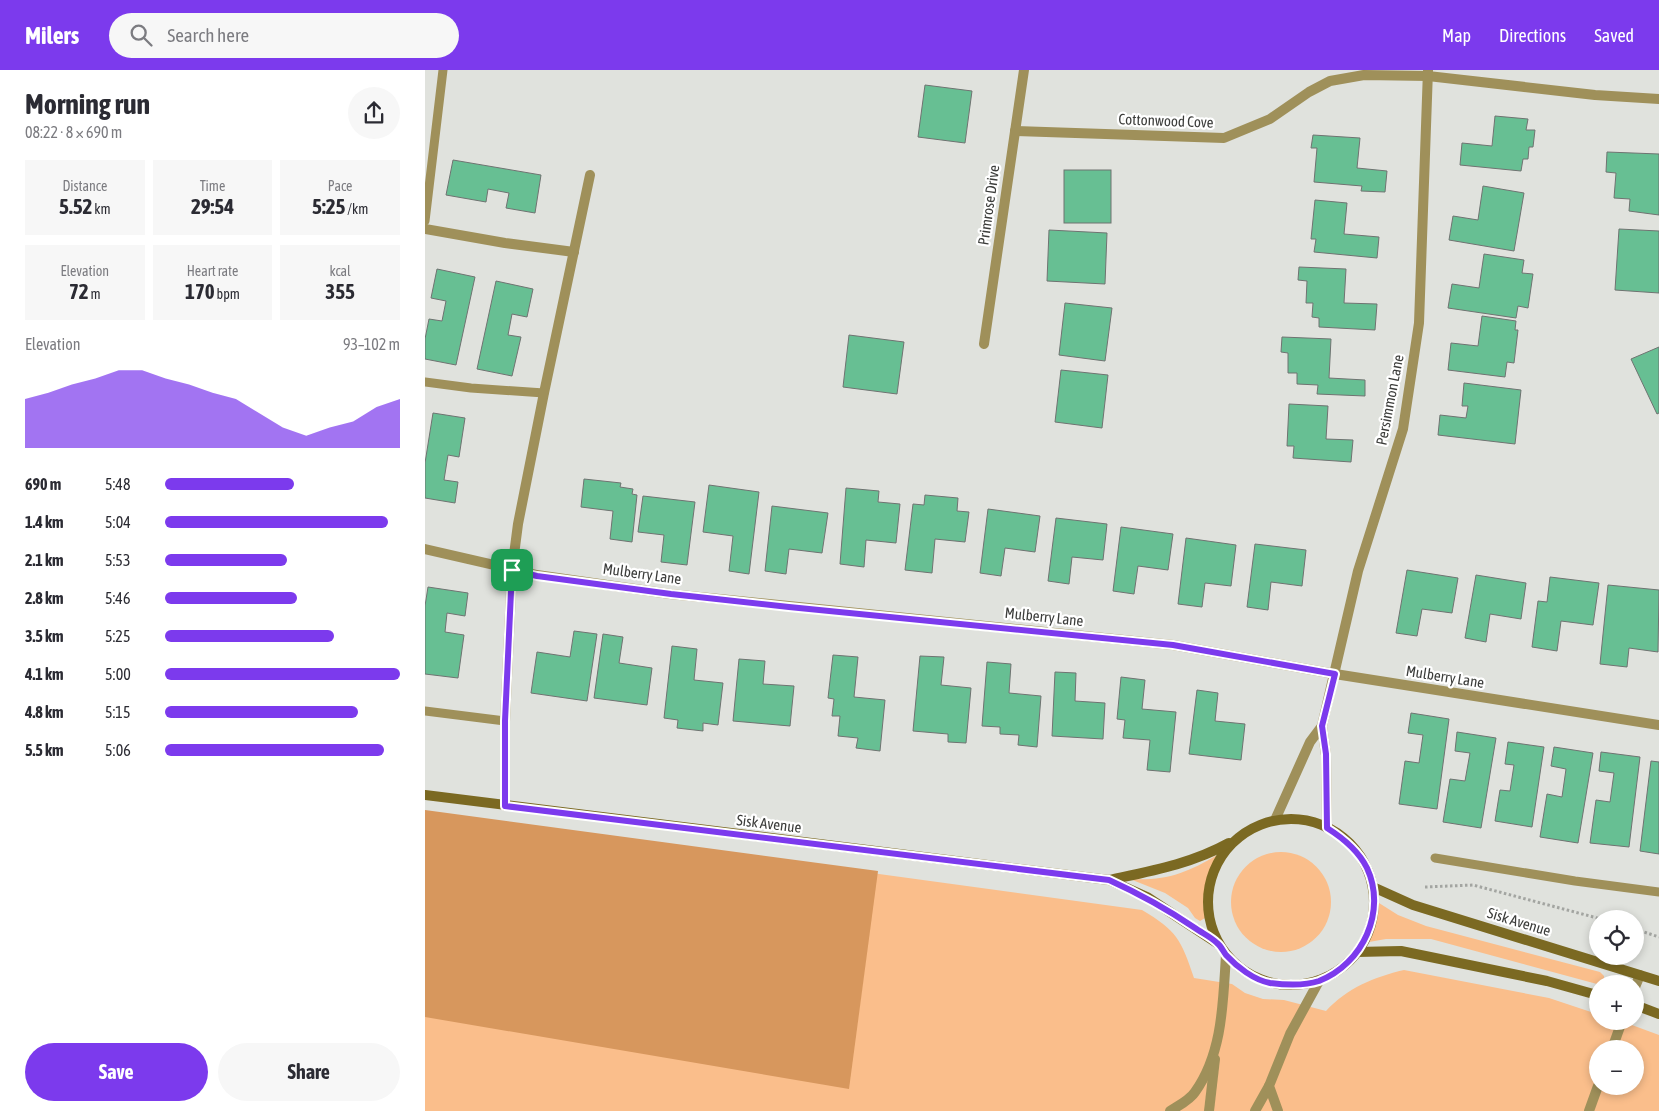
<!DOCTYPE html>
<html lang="en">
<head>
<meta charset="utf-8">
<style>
  :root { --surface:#fff; --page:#f7f7f7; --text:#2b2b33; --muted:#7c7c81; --accent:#7c3aed }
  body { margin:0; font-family:"Asap Condensed",sans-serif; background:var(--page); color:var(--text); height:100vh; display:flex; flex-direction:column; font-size:19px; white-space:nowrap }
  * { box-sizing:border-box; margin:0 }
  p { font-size:16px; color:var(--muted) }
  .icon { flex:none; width:28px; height:28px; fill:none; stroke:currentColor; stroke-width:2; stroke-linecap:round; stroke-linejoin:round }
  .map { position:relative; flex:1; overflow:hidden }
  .panel { display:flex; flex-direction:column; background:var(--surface); width:425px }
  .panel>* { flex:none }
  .controls { position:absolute; left:1164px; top:840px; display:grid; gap:10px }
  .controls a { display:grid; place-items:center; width:55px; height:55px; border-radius:50%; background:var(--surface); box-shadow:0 2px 8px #0003; font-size:25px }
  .pin { position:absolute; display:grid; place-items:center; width:42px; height:42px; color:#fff; margin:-21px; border-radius:10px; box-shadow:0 2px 8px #0006 }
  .round { display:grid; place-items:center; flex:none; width:52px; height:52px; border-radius:26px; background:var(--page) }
  .overview { display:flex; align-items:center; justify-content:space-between; height:85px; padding:0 25px }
  h1 { font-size:28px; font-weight:700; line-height:38px }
  .figures { display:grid; grid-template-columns:repeat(3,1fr); gap:8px; height:85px; padding:5px 25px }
  .figures div { display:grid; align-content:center; border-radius:0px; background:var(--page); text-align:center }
  .figures b { font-size:21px; font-weight:700 }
  .figures small { font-size:14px; font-weight:400 }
  .figures p { font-size:14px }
  .chart { height:140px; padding:10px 25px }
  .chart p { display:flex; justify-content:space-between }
  .chart svg { width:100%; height:90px; margin-top:5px; fill:var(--accent); opacity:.7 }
  .action { display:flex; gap:10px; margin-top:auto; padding:10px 25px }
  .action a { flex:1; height:58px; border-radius:30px; background:var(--accent); color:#fff; font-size:20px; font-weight:700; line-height:58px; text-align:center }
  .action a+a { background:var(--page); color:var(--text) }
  ul { padding:0 25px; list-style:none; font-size:16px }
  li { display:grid; grid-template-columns:80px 60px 1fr; align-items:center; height:38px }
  li i { height:12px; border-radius:6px; background:var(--accent) }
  header { display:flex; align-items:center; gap:30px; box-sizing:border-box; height:70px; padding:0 25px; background:var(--accent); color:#fff }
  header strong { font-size:24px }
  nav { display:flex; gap:28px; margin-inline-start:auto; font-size:18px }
  .search { width:350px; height:45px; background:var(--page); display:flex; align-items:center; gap:12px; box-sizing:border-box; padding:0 18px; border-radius:28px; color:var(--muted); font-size:19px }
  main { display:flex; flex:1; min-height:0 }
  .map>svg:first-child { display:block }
</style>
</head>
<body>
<header>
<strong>Milers</strong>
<div class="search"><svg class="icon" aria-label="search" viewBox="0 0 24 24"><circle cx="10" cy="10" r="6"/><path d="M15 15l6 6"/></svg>Search here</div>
<nav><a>Map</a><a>Directions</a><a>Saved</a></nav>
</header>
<main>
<section class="panel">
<div class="overview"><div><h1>Morning run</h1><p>08:22 · 8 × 690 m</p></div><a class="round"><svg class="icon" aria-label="share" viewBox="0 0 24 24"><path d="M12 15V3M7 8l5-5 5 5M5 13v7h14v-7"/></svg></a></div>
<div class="figures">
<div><p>Distance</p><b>5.52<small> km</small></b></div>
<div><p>Time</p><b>29:54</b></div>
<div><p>Pace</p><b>5:25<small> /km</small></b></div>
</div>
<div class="figures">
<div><p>Elevation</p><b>72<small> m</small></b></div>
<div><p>Heart rate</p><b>170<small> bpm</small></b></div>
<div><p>kcal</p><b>355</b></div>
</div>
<div class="chart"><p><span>Elevation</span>93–102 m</p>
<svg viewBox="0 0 160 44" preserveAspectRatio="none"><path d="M0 44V20L10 17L20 13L30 10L40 6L50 6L60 10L70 13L80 17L90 20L100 27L110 34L120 38L130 34L140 31L150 24L160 20V44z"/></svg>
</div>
<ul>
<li><b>690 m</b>5:48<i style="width:55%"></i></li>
<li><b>1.4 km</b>5:04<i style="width:95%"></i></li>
<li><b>2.1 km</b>5:53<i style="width:52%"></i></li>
<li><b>2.8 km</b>5:46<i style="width:56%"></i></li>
<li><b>3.5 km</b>5:25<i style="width:72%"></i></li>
<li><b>4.1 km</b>5:00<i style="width:100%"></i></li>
<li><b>4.8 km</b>5:15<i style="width:82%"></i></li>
<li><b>5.5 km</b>5:06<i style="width:93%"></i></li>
</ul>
<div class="action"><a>Save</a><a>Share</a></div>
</section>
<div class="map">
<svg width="1234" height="1041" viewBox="0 0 1234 1041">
  <rect width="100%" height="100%" fill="#e0e2dd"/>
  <g fill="#fabe8b" fill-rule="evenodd">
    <path d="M0 742 717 840C752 861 756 869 769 908L807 914 820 923 838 929 859 930 901 941C922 918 949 907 979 900L1124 928 1172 944V951H1196L1234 965V1041H0ZM1172 979H1210V1016H1172Z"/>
    <circle cx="856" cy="832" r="50"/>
    <path d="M792 785C781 807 776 823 780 848L775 851 770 848 763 838 740 823 705 809C741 811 762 803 792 785Z"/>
    <path d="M954 833 973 845 1001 856 1175 902 1179 906V912L1172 914 1006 869H961L944 872Z"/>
  </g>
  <path fill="#d7975d" d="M0 740 453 801 424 1019 0 947Z"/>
  <g fill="#67bf93" stroke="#6f7371">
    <path d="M500 15 547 21 540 73 493 67Z"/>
    <path d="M1070 46 1103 49 1101 60H1110L1108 77H1104L1103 89H1098L1096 101 1035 95 1037 73 1067 76Z"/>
    <path d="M888 65 935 68 932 98 962 101 960 122 936 121 937 116 889 112 892 78H886Z"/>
    <path d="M1182 82 1234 84V145L1204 141 1205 129 1189 128 1191 103 1181 102Z"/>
    <path d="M28 90 116 105 110 143 81 138 84 123 63 119 61 132 21 125Z"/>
    <rect x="639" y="100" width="47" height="53"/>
    <path d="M1058 116 1099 123 1089 181 1024 170 1028 146 1053 150Z"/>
    <path d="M890 130 922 133 919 164 954 167 952 188 889 182 891 169H886Z"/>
    <path d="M1194 159 1234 161V223L1190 220Z"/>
    <path d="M624 160 682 163 680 214 622 211Z"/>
    <path d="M1059 184 1099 190 1097 203 1108 204 1103 238 1093 236 1091 248 1023 238 1027 214 1054 218Z"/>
    <path d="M874 197 921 199 919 233 952 234 950 260 894 257V248L887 247 888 233H881L882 211 873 210Z"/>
    <path d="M12 199 50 207 31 295 0 289V269L4 249 17 251 21 231 6 228Z"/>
    <path d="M71 211 108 219 102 247 87 244 83 265 96 267 87 306 52 299Z"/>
    <path d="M640 233 687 238 680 291 634 285Z"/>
    <path d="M1057 246 1091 251 1090 260H1093L1089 293 1082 292 1080 307 1023 300 1026 273 1053 276Z"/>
    <path d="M424 265 479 272 472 324 418 317Z"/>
    <path d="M857 267 906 269 904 308 940 310V326L892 324 893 315 872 314V303H863V283L856 282Z"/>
    <path d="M1234 277V343L1232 344 1206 289Z"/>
    <path d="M636 300 683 305 677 358 630 352Z"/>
    <path d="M1039 313 1096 320 1090 374 1013 365 1015 345 1041 348 1043 336H1037Z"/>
    <path d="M864 334 903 336 901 369 928 370 926 392 868 388 869 376H862Z"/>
    <path d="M8 343 40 348 34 387 23 385 19 410 33 412 30 433 0 428V393Z"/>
    <path d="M159 409 196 413 195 417 208 419 207 424 212 425 207 472 185 469 188 441 156 437Z"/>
    <path d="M284 415 334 422 324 504 304 501 308 466 278 462Z"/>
    <path d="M421 418 454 421 453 432 475 434 471 473 441 470 439 497 415 494Z"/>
    <path d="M500 425 533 428 532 441 544 442 540 472 510 469 507 503 480 500 488 434 499 435Z"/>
    <path d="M218 426 270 432 262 495 236 492 239 465 213 462Z"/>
    <path d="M347 436 403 443 397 483 364 479 361 504 340 501Z"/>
    <path d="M563 439 615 446 610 482 580 478 576 506 555 503Z"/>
    <path d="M631 448 682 454 678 490 647 487 644 514 623 511Z"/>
    <path d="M696 457 748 464 743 500 713 496 709 524 688 521Z"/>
    <path d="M761 468 811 475 806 516 780 513 777 537 753 534Z"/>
    <path d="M830 474 881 480 877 516 846 512 843 540 822 537Z"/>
    <path d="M982 500 1033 508 1027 543 997 539 992 566 971 563Z"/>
    <path d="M1051 505 1101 513 1096 549 1065 544 1061 572 1040 568Z"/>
    <path d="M1125 507 1174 513 1168 555 1136 551 1132 581 1107 577 1113 531 1122 532Z"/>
    <path d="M1183 515 1234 520 1233 582 1204 578 1202 597 1175 594Z"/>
    <path d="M3 517 43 523 40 546 22 543 20 562 39 565 33 608 0 604V536Z"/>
    <path d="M149 561 172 564 162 631 106 623 112 582 145 587Z"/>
    <path d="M178 564 198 567 194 593 227 598 222 635 169 628Z"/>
    <path d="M247 576 272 579 269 610 298 613 293 655 278 653V661L252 658 253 650 239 648Z"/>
    <path d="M408 585 433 587 429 627 460 630 455 681 431 678 433 668 413 666 415 646H407L409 629 403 628Z"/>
    <path d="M495 586 519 587 516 615 546 618 541 673 523 672V664L488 661Z"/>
    <path d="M314 589 340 591 338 614 369 616 365 656 308 651Z"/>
    <path d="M562 592 586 594 584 623 616 626 612 677 593 675 594 665 575 664V657L557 656Z"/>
    <path d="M630 602 651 603 650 631 680 633 678 669 627 666Z"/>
    <path d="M696 607 720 610 717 639 751 642 745 702 722 700 725 670 698 668 700 650 692 649Z"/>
    <path d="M772 620 793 623 790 651 820 654 816 690 764 684Z"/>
    <path d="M986 643 1024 649 1012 739 974 734 980 691 994 693 998 665 983 663Z"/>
    <path d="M1032 662 1071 668 1056 758 1018 752 1025 709 1040 711 1045 683 1030 681Z"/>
    <path d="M1083 672 1119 677 1107 757 1070 751 1075 720 1085 721 1089 695 1080 694Z"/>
    <path d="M1129 677 1168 683 1153 773 1115 767 1122 724 1137 727 1141 699 1126 696Z"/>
    <path d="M1176 682 1215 687 1204 777 1165 773 1171 730 1185 732 1189 703 1174 701Z"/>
    <path d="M1226 691 1234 692V784L1215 781Z"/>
  </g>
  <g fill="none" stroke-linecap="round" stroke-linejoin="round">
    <g stroke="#a3a5a1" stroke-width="3" stroke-dasharray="2.5 2.5" stroke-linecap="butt">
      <path d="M1000 817 1048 815 1176 849"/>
      <path d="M1210 859 1234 867"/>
    </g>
    <g stroke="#9f905a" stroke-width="9">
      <path d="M0 151 18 0"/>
      <path d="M0 312 46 318 119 323"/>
      <path d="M0 641 80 651"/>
      <path d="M1010 788 1150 811 1234 822"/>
    </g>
    <g stroke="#9f905a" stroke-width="10">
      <path d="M590 61 799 68 845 49 884 22 905 11 939 5 1003 6 1170 25 1234 29"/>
      <path d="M0 159 80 173 149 182"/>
      <path d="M559 274 599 0"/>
      <path d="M0 479 112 505 245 524 748 575 910 604 1234 655"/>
      <path d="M80 736V651L87 500 93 454 119 323 165 105"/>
      <path d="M850 750 885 672 897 656"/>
      <path d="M902 758 901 685 897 656 933 501 978 359 994 253 1003 0"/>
      <path d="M1210 917 1215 905"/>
      <path d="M1187 979 1197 951"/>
      <path d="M745 1041C753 1036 765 1030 770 1022 798 983 798 931 801 885"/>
      <path d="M784 1041 790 989"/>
      <path d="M830 1041 844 1016"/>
      <path d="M853 1041 844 1016 865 964 894 911"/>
      <path d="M1164 1041 1173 1016"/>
    </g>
    <g stroke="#7b6922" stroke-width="10">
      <path d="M0 725 684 810 722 827 792 873"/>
      <circle cx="866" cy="832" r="83"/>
      <path d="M684 810C726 801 766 794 804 773"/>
      <path d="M948 817 988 835 1234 911"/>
      <path d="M932 882 976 881 1122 911 1172 925"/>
      <path d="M1210 935 1234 944"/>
    </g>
  </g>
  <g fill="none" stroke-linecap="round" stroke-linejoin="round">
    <defs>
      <path id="route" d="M87 500 112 506 246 524 364 537 748 575 910 604 897 656 901 684 902 758C918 768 933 780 942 798 962 841 938 894 894 911 879 916 861 915 845 913 829 910 812 897 801 885 798 881 796 876 792 873 786 867 777 863 770 858 742 839 715 824 684 810L80 736V651Z"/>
    </defs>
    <use href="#route" stroke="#fff" stroke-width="10"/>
    <use href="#route" stroke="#7c3aed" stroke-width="6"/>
  </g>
  <g text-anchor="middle" stroke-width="4.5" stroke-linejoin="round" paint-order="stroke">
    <g font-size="15" fill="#3c3d3b" stroke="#fff">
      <text transform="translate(741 51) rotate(2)" y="5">Cottonwood Cove</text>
      <text transform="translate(564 135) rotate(-82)" y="5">Primrose Drive</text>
      <text transform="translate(965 330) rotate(-79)" y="5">Persimmon Lane</text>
      <text transform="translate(217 504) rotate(8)" y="5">Mulberry Lane</text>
      <text transform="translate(619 547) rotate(6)" y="5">Mulberry Lane</text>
      <text transform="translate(1020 607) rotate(9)" y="5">Mulberry Lane</text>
      <text transform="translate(344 754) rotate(7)" y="5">Sisk Avenue</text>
      <text transform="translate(1094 852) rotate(17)" y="5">Sisk Avenue</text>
    </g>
  </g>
</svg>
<div class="controls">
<a><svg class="icon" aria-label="locate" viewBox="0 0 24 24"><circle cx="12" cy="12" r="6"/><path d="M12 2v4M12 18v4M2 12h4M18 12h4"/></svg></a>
<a>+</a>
<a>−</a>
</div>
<div class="pin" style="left:87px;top:500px;background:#1e9e55"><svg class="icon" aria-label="arrive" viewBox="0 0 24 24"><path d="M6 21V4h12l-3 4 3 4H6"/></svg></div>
</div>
</main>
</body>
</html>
